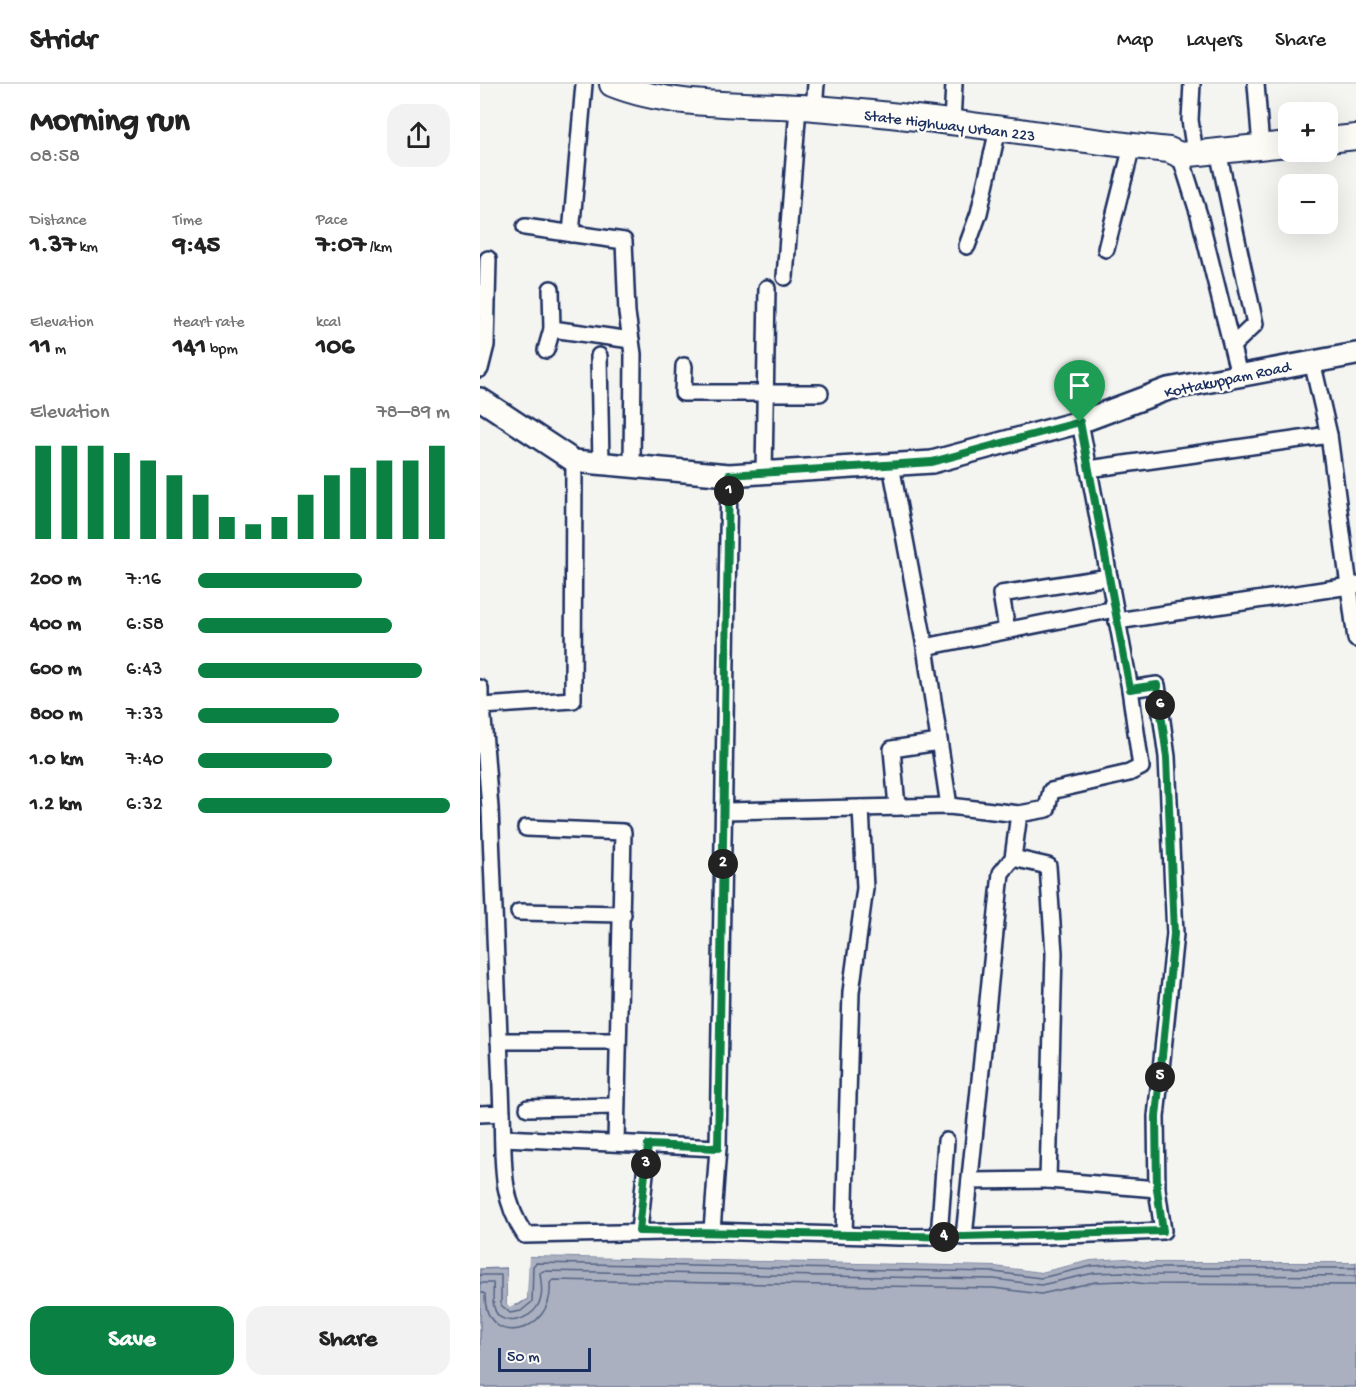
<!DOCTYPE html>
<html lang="en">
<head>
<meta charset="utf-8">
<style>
  :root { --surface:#fff; --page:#f2f2f2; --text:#222; --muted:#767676; --line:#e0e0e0; --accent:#0b8043 }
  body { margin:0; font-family:"Gochi Hand",sans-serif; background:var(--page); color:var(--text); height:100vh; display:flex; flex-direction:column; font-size:22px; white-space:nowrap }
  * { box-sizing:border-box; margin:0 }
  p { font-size:20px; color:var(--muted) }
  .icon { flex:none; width:33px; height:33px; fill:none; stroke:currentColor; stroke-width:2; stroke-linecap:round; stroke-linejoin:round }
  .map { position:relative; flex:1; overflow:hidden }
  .drawer { display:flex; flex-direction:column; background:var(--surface); width:480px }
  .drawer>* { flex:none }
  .controls { position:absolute; left:798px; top:18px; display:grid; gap:12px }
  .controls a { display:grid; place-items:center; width:60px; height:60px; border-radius:12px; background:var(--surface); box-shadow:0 6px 24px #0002; font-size:30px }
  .scale { position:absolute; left:18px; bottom:15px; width:93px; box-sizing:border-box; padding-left:6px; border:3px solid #1b2f5e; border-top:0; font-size:16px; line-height:21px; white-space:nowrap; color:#1b2f5e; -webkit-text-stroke:4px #fdfcf7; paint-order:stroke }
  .pin { position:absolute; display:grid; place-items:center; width:51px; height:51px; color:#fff; margin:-62px -26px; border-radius:50% 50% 50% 0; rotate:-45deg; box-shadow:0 0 6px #0007 }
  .pin .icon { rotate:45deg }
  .km { position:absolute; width:30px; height:30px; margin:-15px; border-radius:50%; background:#222; color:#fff; font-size:16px; line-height:30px; text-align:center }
  .round { display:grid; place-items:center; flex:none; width:63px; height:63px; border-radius:18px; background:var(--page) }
  .headline { display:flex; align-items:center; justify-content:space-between; height:102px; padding:0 30px }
  h1 { font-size:33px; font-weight:700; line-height:45px }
  .figures { display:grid; grid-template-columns:repeat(3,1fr); gap:9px; height:102px; padding:6px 30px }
  .figures div { display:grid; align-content:center }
  .figures b { font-size:26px; font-weight:700 }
  .figures small { font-size:16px; font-weight:400 }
  .figures p { font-size:16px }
  .chart { height:168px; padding:12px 30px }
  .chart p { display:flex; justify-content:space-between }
  .chart svg { width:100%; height:108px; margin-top:6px; stroke:var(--accent); stroke-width:6 }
  .cta { display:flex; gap:12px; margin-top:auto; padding:12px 30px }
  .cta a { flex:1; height:69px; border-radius:18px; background:var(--accent); color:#fff; font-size:24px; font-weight:700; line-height:69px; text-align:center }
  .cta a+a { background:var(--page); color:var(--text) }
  ul { padding:0 30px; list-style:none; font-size:20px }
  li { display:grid; grid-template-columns:96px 72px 1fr; align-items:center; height:45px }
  li i { height:15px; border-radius:8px; background:var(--accent) }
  header { display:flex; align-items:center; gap:36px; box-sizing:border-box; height:84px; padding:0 30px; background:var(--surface); border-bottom:2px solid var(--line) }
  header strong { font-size:28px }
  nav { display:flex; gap:33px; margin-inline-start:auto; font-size:21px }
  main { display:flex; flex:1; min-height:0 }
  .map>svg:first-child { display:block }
</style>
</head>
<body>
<header>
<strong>Stridr</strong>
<nav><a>Map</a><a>Layers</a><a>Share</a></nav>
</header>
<main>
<section class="drawer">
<div class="headline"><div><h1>Morning run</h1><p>08:58</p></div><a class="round"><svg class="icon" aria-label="share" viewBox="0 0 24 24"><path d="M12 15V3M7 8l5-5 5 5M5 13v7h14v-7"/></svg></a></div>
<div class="figures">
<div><p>Distance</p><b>1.37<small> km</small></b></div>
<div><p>Time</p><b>9:45</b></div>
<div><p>Pace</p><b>7:07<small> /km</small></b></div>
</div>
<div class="figures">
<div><p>Elevation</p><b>11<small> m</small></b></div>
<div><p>Heart rate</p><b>141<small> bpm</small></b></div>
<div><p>kcal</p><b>106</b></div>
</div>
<div class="chart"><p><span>Elevation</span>78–89 m</p>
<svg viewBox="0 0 160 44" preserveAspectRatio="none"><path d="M5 44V6M15 44V6M25 44V6M35 44V9M45 44V12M55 44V18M65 44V26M75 44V35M85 44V38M95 44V35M105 44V26M115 44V18M125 44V15M135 44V12M145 44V12M155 44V6"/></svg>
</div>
<ul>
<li><b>200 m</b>7:16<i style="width:65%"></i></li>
<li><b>400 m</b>6:58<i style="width:77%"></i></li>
<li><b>600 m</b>6:43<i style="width:89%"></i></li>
<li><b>800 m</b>7:33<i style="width:56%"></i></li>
<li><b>1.0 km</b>7:40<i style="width:53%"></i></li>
<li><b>1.2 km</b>6:32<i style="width:100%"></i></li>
</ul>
<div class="cta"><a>Save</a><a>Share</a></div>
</section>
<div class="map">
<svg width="876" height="1303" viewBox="0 0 876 1303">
  <rect width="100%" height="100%" fill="#f4f4f1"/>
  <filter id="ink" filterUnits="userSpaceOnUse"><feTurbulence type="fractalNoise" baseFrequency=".0167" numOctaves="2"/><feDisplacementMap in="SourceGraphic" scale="12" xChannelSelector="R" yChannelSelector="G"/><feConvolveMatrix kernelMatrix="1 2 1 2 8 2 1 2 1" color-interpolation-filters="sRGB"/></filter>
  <g filter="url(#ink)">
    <path fill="#aab0bf" stroke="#717c98" stroke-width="1.5" d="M48 1172 515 1182 561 1188 611 1176 646 1174 666 1178H876V1303H0V1185L27 1184V1220L38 1221 47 1215Z"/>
    <path fill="#f4f4f1" d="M48 1169 515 1179 561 1185 611 1173 646 1171 666 1175 838 1174 876 1175V1178H666L646 1174 611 1176 561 1188 515 1182 49 1172 47 1215 29 1223 27 1220V1181L30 1183 31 1220 44 1213V1190L45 1172Z"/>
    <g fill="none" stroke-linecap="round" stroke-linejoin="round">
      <g stroke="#546385" stroke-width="1.5">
        <path d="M0 1191H21V1221L30 1229 41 1227 52 1218 53 1182 56 1179 514 1188 561 1194 612 1182 646 1180 666 1184H876"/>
        <path d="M0 1199H13C14 1207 12 1215 14 1223 19 1245 50 1237 58 1221 64 1212 61 1199 60 1189L63 1187 514 1195 561 1201 614 1189 645 1188 666 1191 876 1192"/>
        <path d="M0 1208 5 1210C4 1268 75 1249 70 1199L73 1196 513 1204 561 1210 615 1198 644 1197 666 1200 876 1201"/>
      </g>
      <defs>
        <g id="street">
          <path d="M712 0 710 36 715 69"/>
          <path d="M776 0 781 63"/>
          <path d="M334 24 336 0"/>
          <path d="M472 38 474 0"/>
          <path d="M738 67 775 240 752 262"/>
          <path d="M700 71 719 131 759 291"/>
          <path d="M45 143 144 157 147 229 153 270 152 382"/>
          <path d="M91 150 104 0"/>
          <path d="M487 162 499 129 518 45"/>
          <path d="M626 165 652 62"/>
          <path d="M305 193 318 23"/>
          <path d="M72 245 151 256"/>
          <path d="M66 266 72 245 71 205"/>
          <path d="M119 272 121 380"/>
          <path d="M832 277 849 351"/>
          <path d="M204 282 203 309H340"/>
          <path d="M0 285 6 261 8 175"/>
          <path d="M411 381 445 563 635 525"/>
          <path d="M609 385 849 351 876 555"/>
          <path d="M284 389 287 204"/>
          <path d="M637 537 876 501"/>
          <path d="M527 546 521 510 629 493"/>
          <path d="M445 563 469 722"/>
          <path d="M0 604V622"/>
          <path d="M417 723 412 665 459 658"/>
          <path d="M244 727 469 722 539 730 567 725 571 707 649 689 661 683 650 605 600 338"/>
          <path d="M46 744 143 748 136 1059"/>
          <path d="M533 774 568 782 574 869 568 1096 677 1105"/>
          <path d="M39 828 143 830"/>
          <path d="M19 957H137"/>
          <path d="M48 1024 136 1022"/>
          <path d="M22 1029C24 1074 19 1112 45 1151L232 1147 420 1153 565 1152 683 1147 677 1105 676 1033 695 850 687 673 677 601 650 605"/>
          <path d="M0 1030 22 1029 10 724 2 622 93 616 94 377"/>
          <path d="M23 1054 238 1064 249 391"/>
          <path d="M490 1097 568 1096"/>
          <path d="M159 1147 168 1061"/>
          <path d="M232 1147 238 1064"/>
          <path d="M364 1151 371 908 385 804 381 724"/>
          <path d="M459 1153 466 1057"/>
          <path d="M484 1153 521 789 533 774 539 730"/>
        </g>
        <path id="secondary" d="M0 315 94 377 249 391 452 378 600 338 688 305 876 270"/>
        <g id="primary">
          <path d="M132 0C194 25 270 19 335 24 454 33 571 53 689 66L700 71 808 60"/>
          <path d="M848 56 876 53"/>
        </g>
      </defs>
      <use href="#street" stroke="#1b2f5e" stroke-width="20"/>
      <use href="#secondary" stroke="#1b2f5e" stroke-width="26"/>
      <use href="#primary" stroke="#1b2f5e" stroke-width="28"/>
      <use href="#street" stroke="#fdfcf7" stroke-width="15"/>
      <use href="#secondary" stroke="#fdfcf7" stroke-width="21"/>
      <use href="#primary" stroke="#fdfcf7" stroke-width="24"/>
    </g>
  </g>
  <g fill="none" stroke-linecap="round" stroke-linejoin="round" filter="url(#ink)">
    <defs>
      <path id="route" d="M600 338 650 605 677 601 687 673 694 850 676 1033 677 1105 683 1147 484 1153 159 1147 168 1061 238 1064 249 391 452 378Z"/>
    </defs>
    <use href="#route" stroke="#fff" stroke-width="12"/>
    <use href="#route" stroke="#0b8043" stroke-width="8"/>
  </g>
  <g text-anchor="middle" stroke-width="5" stroke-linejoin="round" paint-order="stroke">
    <g font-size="16" fill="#1b2f5e" stroke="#fdfcf7">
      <text transform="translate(470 40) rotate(7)" y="6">State Highway Urban 223</text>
      <text transform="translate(747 294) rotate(-12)" y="6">Kottakuppam Road</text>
    </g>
  </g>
</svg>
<div class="controls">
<a>+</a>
<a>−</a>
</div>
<div class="scale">50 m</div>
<div class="pin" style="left:600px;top:338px;background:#1e9e55"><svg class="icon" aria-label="arrive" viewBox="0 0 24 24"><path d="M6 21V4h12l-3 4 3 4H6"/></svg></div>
<b class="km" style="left:249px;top:407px">1</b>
<b class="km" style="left:243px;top:780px">2</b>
<b class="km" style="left:166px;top:1080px">3</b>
<b class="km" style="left:464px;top:1153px">4</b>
<b class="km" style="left:680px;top:993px">5</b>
<b class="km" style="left:680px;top:621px">6</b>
</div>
</main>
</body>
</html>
